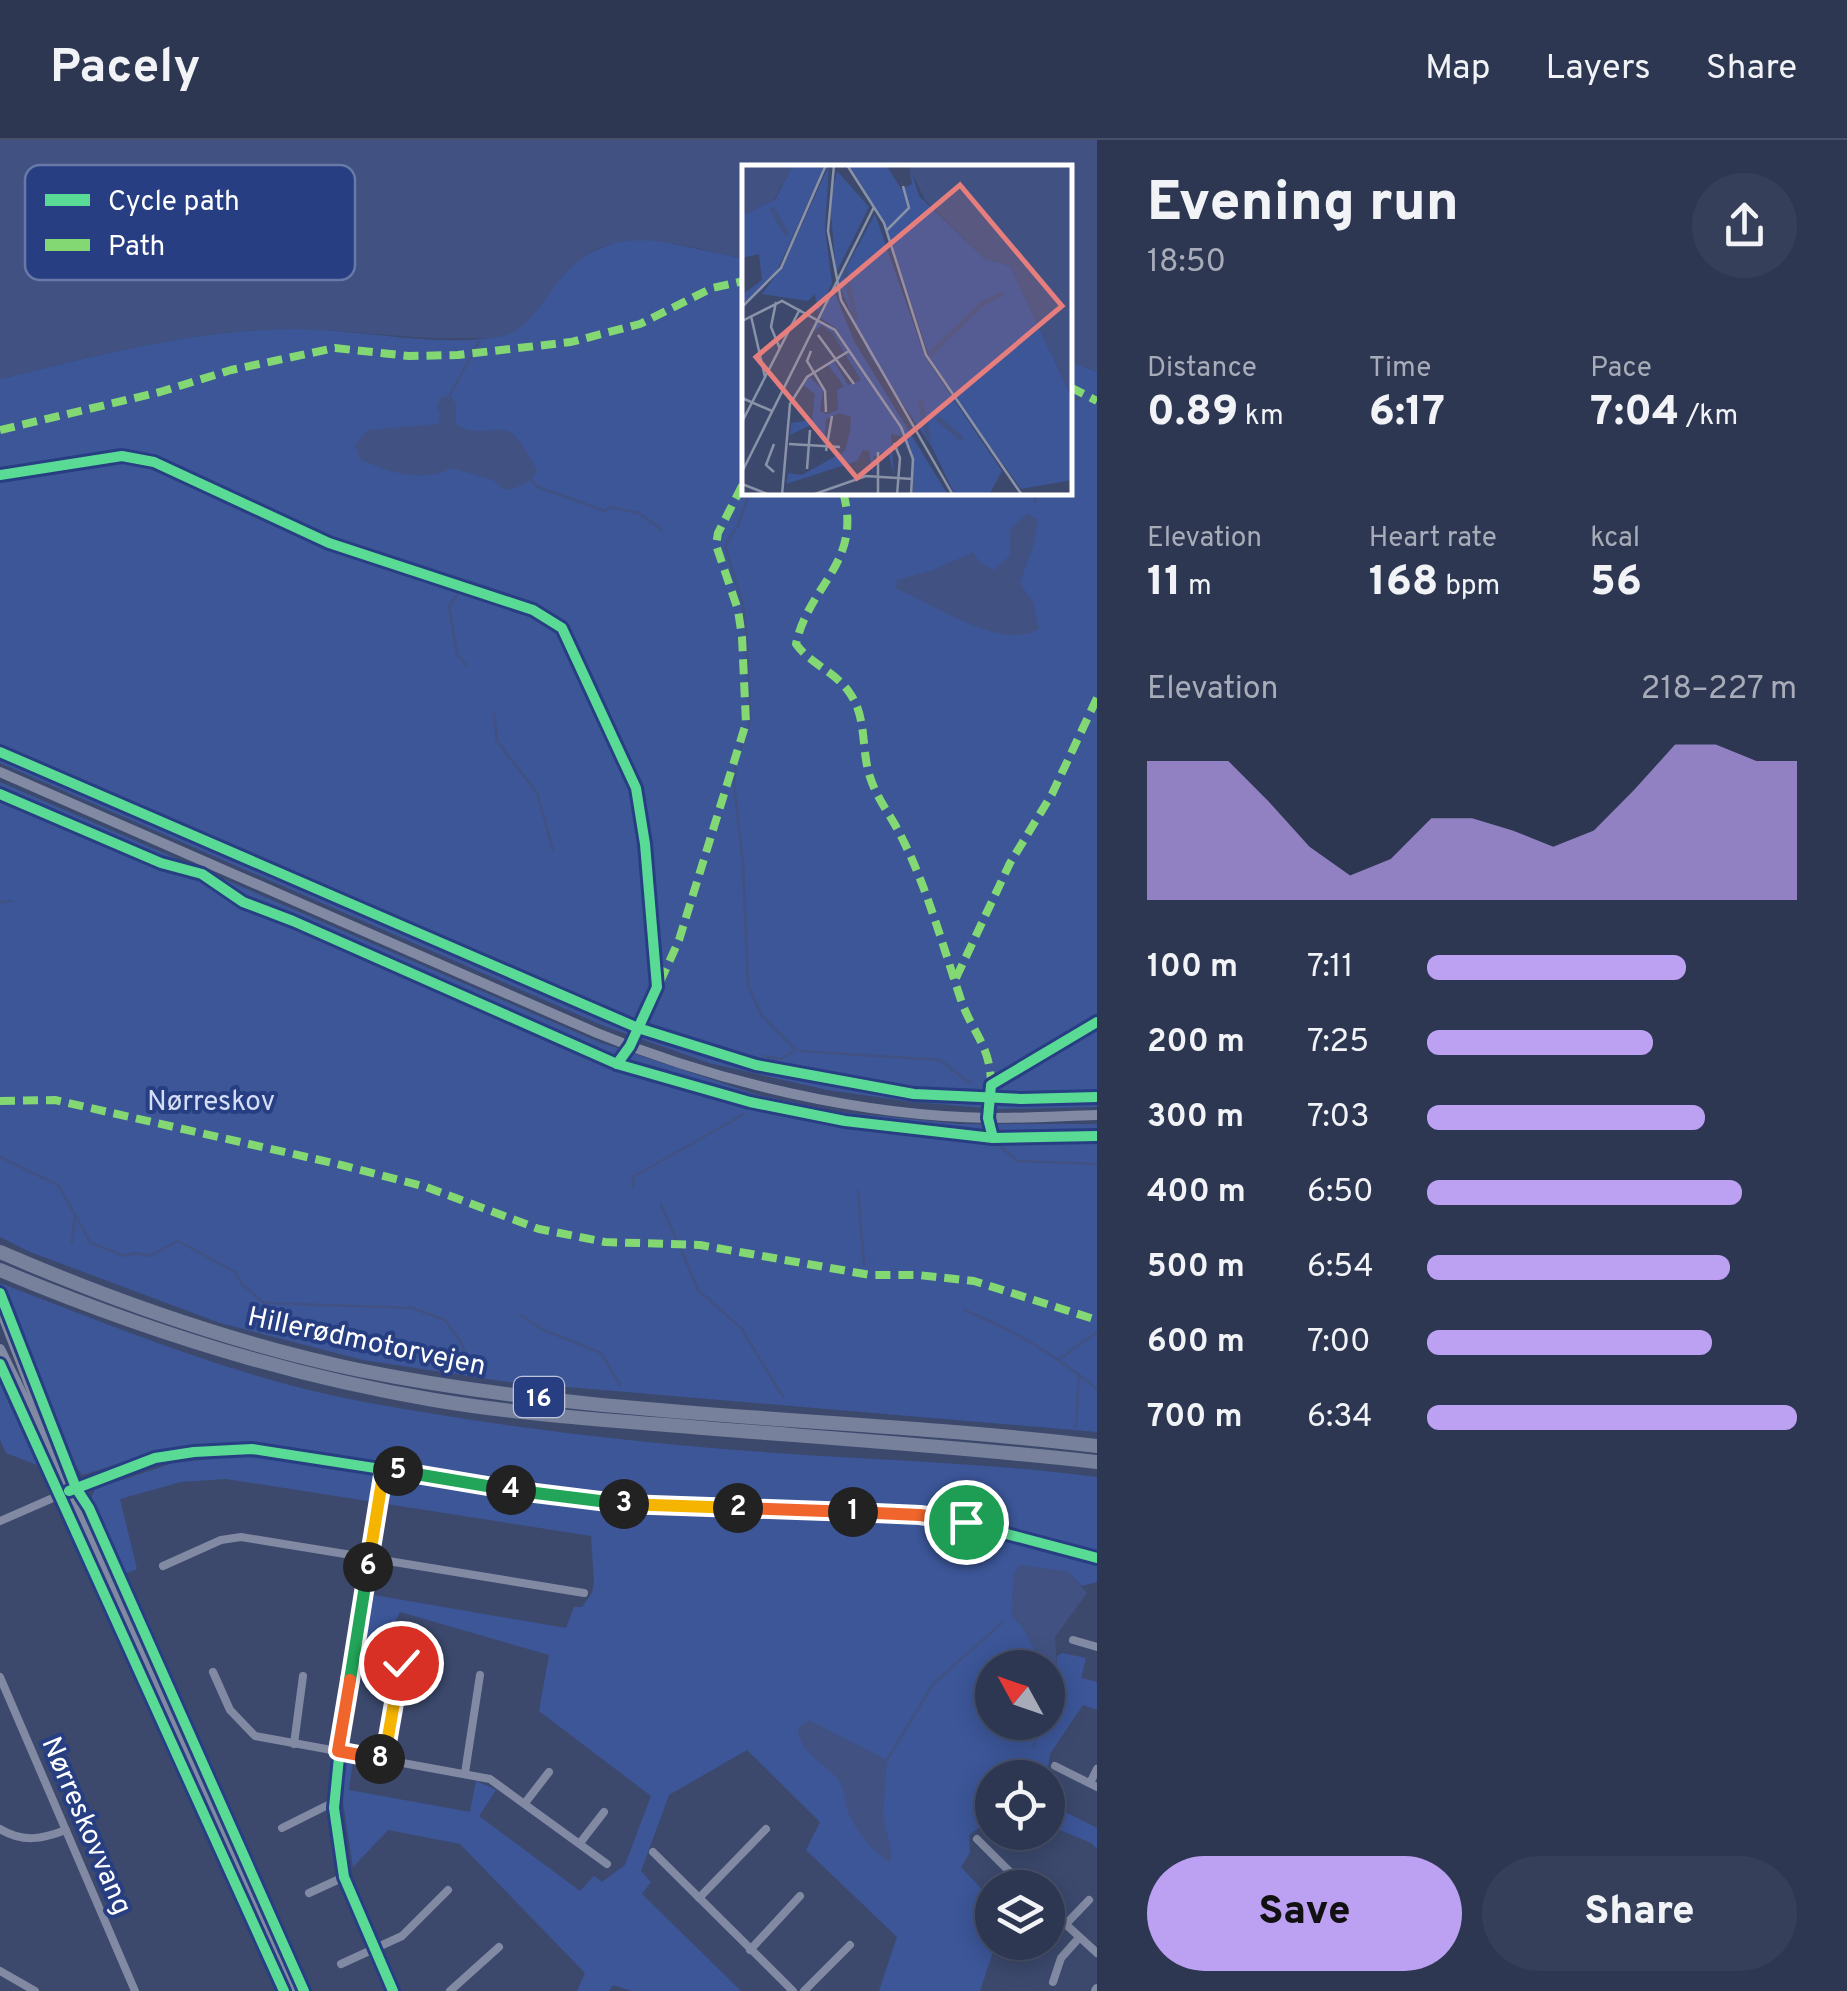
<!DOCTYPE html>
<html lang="en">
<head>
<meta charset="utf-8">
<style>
  :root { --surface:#2d3752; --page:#353f59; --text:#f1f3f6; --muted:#a7acb8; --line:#485169; --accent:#bca0f2 }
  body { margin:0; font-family:Overpass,sans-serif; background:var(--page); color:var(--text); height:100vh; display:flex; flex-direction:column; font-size:38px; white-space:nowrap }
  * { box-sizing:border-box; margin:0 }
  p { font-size:32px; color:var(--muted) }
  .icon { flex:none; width:55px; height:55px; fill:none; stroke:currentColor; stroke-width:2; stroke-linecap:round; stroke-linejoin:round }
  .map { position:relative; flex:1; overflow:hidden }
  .drawer { display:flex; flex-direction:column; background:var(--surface); width:750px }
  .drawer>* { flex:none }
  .needle { width:65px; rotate:310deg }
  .controls { position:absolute; left:975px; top:1510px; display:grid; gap:20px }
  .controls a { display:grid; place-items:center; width:90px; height:90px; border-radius:50%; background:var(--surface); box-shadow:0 5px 25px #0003,0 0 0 2px var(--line); font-size:50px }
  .pin { position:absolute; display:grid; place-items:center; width:85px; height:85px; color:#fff; margin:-42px; border:5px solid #fff; border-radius:50%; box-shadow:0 2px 10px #0007 }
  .km { position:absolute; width:50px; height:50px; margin:-25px; border-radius:50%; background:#222; color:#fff; font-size:28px; line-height:50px; text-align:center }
  .round { display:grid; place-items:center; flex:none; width:105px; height:105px; border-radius:52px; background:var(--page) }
  .headline { display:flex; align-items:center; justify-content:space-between; height:170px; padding:0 50px }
  h1 { font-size:55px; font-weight:800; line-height:75px }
  .metrics { display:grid; grid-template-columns:repeat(3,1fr); gap:15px; height:170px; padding:10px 50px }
  .metrics div { display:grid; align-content:center }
  .metrics b { font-size:42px; font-weight:800 }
  .metrics small { font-size:28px; font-weight:400 }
  .metrics p { font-size:28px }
  .chart { height:280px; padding:20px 50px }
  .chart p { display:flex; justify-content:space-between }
  .chart svg { width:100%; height:180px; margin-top:10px; fill:var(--accent); opacity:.7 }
  .primary-button { display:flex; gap:20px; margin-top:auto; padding:20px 50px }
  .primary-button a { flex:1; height:115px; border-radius:60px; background:var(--accent); color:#111; font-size:40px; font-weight:800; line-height:115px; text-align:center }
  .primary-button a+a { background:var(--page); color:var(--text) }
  ul { padding:0 50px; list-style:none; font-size:32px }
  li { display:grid; grid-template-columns:160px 120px 1fr; align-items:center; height:75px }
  li i { height:25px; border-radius:12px; background:var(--accent) }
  header { display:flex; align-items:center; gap:60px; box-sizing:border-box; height:140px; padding:0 50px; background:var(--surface); border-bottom:2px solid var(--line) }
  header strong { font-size:48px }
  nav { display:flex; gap:55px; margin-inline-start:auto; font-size:35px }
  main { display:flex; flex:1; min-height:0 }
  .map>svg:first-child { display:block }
</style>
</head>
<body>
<header>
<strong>Pacely</strong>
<nav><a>Map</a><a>Layers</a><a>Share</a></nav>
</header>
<main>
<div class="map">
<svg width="1097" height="1851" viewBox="0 0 1097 1851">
  <rect width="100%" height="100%" fill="#3c496d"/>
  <g fill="#3c5698">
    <path d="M633 98 652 99 744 119V352H1070V221L1097 232V967L999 969 913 962 827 950 709 923 604 886 0 623V239C98 215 197 188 299 189 360 190 437 207 496 197 530 191 545 154 566 131 582 114 610 103 633 98Z"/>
    <path d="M0 642 599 902 758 955 839 972 959 984H1097V1292L508 1242 363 1220 220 1183 30 1112 0 1097Z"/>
    <path d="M0 1143C118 1188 235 1237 359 1261 488 1285 620 1301 750 1311 866 1320 982 1322 1097 1337V1412L965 1375 918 1366 600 1356 268 1304 192 1306 150 1314 82 1335 70 1316Z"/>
    <path d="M0 1238 45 1328 6 1313 0 1300Z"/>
    <path d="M240 1316 282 1319 601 1370 930 1383 964 1389 1097 1426V1442L1082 1446 1067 1431 1011 1475 1022 1486 1046 1527 992 1528V1582H1048V1530L1050 1535 1057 1529V1516L1062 1513 1086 1518 1081 1538 1097 1542V1570L1083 1565 1050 1614 1047 1638H992V1678L969 1695 970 1713 961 1727 992 1760V1802L996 1803 980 1851H879L897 1797 806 1710 820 1682 747 1610 669 1655 641 1731 651 1742 642 1754 741 1851H632L613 1845 609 1851H577L585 1833 460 1704 388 1690 353 1727 343 1663 345 1619 353 1620 349 1650 470 1672 476 1641 496 1650 479 1676 580 1751 594 1736 602 1742 625 1725 651 1656 539 1571 549 1515 400 1472 383 1505 366 1501 374 1455 566 1488 574 1467H582L592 1453 594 1442 591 1396 226 1339 181 1342 120 1359 137 1429 122 1435 90 1361 95 1349 173 1323Z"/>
    <path d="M1048 1638 1059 1644 1049 1664 1097 1688V1709L1091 1703 1048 1685Z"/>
  </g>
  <g fill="#415282">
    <path d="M0 0H1097V232L1070 221V28H744V119C670 104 605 74 552 150 539 168 526 189 504 196 492 199 478 198 466 198 410 200 354 190 299 189 197 188 98 215 0 239Z"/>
    <path d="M450 255 456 264V284C476 299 499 283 513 294 523 302 530 319 537 330 532 344 518 347 505 350L492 340 452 328C422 343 389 333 360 319L355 306 368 290 438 284 440 276 437 266 441 258Z"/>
    <path d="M1027 373 1038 380 1033 407 1020 443 1033 462 1039 489C1000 512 934 463 896 449L897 440 930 431 973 412 980 423 994 430 1010 415V390Z"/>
    <path d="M1020 1425 1067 1431 1087 1453 1055 1497 1057 1529 1049 1535 1022 1486 1011 1475 1014 1433Z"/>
    <path d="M809 1580 887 1620 883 1676 892 1715 890 1722C873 1714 856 1691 849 1674 843 1661 846 1648 836 1637 822 1622 798 1611 798 1588Z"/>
  </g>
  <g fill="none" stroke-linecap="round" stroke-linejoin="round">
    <g stroke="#415282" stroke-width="2.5">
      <path d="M450 255 481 198"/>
      <path d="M1070 269 1072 261 1081 257"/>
      <path d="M531 340 538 347 605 371 610 367 639 373 662 390"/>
      <path d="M750 352 738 385 725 406 743 465 747 502 750 581 736 622 734 645 743 725 748 846 762 876 796 910 780 919 763 916"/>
      <path d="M1035 362 1037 352"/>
      <path d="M459 452 449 467 457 514 466 525"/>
      <path d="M494 574 497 601 537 653 553 710"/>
      <path d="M0 762 11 761"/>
      <path d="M800 911 940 920 970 943"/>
      <path d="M999 1005 1017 1021 1097 1024"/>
      <path d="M0 1017 58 1045 91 1103 125 1116 134 1113 150 1116 178 1101 235 1132 242 1144 264 1163 412 1168 445 1180 461 1202 469 1226"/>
      <path d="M633 1047V1037L744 974"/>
      <path d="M858 1051 864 1124"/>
      <path d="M661 1065 676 1099"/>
      <path d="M72 1103 75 1074"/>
      <path d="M680 1107 698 1150 741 1188 783 1257"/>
      <path d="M964 1170C1012 1189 1058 1217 1097 1249"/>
      <path d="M520 1175 544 1190 601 1213 620 1245"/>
      <path d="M1058 1220 1097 1192"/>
      <path d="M1076 1287 1079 1234"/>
      <path d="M1048 1542V1539"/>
      <path d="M1034 1606 1038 1582"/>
      <path d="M887 1620 933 1544 1003 1482"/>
    </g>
    <g stroke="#828aa3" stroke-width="8">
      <path d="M0 1381 69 1351"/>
      <path d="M163 1426 221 1400 241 1397 584 1453"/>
      <path d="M1073 1500 1097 1507"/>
      <path d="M213 1532 230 1570 255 1596 490 1639 607 1724"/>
      <path d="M0 1537 135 1851"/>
      <path d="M294 1604 303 1536"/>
      <path d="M384 1620 401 1523"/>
      <path d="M1055 1626 1097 1647"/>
      <path d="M465 1633 480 1535"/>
      <path d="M1090 1643 1097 1629"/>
      <path d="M525 1663 549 1632"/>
      <path d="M282 1688 334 1662"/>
      <path d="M0 1689C23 1703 42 1699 66 1690"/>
      <path d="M977 1699 1026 1748"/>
      <path d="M580 1703 604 1672"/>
      <path d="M653 1712 793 1851"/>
      <path d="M309 1753 344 1737"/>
      <path d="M699 1758 766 1689"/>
      <path d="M1048 1768 1097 1813"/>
      <path d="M1065 1785 1089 1760"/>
      <path d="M750 1810 800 1756"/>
      <path d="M341 1824 402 1796 448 1750"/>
      <path d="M0 1831 35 1851"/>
      <path d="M1053 1842 1061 1818 1078 1799"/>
      <path d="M450 1851 499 1807"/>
      <path d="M804 1851 850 1805"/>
    </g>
    <g stroke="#828aa3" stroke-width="10">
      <path d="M0 632 597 893C716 942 861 976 990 978 1026 978 1062 976 1097 975"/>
      <path d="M0 1168 56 1314"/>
      <path d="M0 1209 64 1339 292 1851"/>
      <path d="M384 1329 342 1587 334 1668 344 1737 393 1851"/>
      <path d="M69 1351 155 1318 194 1312 252 1309 594 1362 943 1377 1097 1418"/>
      <path d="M1096 1851 1097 1849"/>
    </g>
    <g stroke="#78819b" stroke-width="14">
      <path d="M0 1112C116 1162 235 1204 359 1230 602 1279 852 1277 1097 1306"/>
      <path d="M0 1130C140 1189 284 1235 434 1260 511 1273 589 1279 667 1285 810 1297 954 1306 1097 1322"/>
    </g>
    <g stroke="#83d873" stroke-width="8" stroke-dasharray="15 8" stroke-linecap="butt">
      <path d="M1070 247 1097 261"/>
      <path d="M0 290 160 252 231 230 335 208 409 216 458 215 571 202 640 184 712 148 744 141"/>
      <path d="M843 352C863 423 809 444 796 504 811 525 837 532 851 555 867 579 861 610 870 637 877 659 892 677 902 698 927 748 942 803 960 857 972 894 992 905 991 949"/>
      <path d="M956 838 1010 723 1052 654 1097 558"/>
      <path d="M660 842 679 800 746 583 742 497 738 470 716 405 718 393 744 342"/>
      <path d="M0 961 55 960 333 1023 426 1047 539 1089 605 1102 700 1105 870 1135H918L974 1141 1097 1180"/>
    </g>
    <defs>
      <g id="cycleway">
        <path d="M0 335 122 316 154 322 329 403 533 470 562 488 636 648 645 704 657 847 630 906 617 924"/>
        <path d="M0 612 638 888 756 925 914 954 1021 959 1097 957"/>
        <path d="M0 654 161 723 202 734 243 762 293 781 617 924 750 962 845 981 993 998 1097 996"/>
        <path d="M993 998 988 978 991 945 1097 882"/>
        <path d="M0 1153 76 1348 89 1368 304 1851"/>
        <path d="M0 1224 284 1851"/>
        <path d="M384 1329 342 1587 334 1668 344 1737 393 1851"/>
        <path d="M69 1351 155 1318 194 1312 252 1309 594 1362 943 1377 1097 1418"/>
      </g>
    </defs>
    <use href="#cycleway" stroke="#273f82" stroke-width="16"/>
    <use href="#cycleway" stroke="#5adb95" stroke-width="10"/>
  </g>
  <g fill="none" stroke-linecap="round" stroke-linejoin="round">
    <defs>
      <path id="split-1" d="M853 1372 920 1375 966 1382"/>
      <path id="split-2" d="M738 1368 853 1372"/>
      <path id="split-3" d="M624 1364 738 1368"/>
      <path id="split-4" d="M511 1350 624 1364"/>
      <path id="split-5" d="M398 1331 511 1350"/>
      <path id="split-6" d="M368 1427 384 1329 398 1331"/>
      <path id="split-7" d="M350 1540 368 1427"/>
      <path id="split-8" d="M350 1540 338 1611 380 1619"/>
      <path id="split-9" d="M380 1619 384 1620 401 1523"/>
    </defs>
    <use href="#split-1" stroke="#fff" stroke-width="20"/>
    <use href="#split-2" stroke="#fff" stroke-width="20"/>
    <use href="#split-3" stroke="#fff" stroke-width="20"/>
    <use href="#split-4" stroke="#fff" stroke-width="20"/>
    <use href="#split-5" stroke="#fff" stroke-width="20"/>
    <use href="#split-6" stroke="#fff" stroke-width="20"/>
    <use href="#split-7" stroke="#fff" stroke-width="20"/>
    <use href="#split-8" stroke="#fff" stroke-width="20"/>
    <use href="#split-9" stroke="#fff" stroke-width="20"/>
    <use href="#split-1" stroke="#f0652b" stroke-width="12"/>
    <use href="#split-2" stroke="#f0652b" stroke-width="12"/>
    <use href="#split-3" stroke="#f5b400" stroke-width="12"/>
    <use href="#split-4" stroke="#22a559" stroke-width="12"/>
    <use href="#split-5" stroke="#22a559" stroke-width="12"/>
    <use href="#split-6" stroke="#f5b400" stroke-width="12"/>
    <use href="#split-7" stroke="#22a559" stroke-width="12"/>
    <use href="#split-8" stroke="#f0652b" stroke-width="12"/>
    <use href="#split-9" stroke="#f5b400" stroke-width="12"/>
  </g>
  <g text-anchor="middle" stroke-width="8" stroke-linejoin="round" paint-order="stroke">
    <rect fill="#273f82" stroke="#bec5da" stroke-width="2.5" x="514" y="1237" width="50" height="40" rx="8"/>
    <g font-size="25" font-weight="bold" fill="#fff">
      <text x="539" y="1266">16</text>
    </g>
    <g font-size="28" fill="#d3ddf5" stroke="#273f82">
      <text x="211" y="970">Nørreskov</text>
    </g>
    <g font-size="28" fill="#fff" stroke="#273f82">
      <text transform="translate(367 1200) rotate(12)" y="10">Hillerødmotorvejen</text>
      <text transform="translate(88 1685) rotate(67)" y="10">Nørreskovvang</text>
    </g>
  </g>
  <g transform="translate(742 25)">
    <rect width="330" height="330" fill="#3c496d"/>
    <path d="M51 0H83L35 106 19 126 0 138V130L20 115 17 89 0 93V48L33 35ZM87 0 83 64 90 118 76 148 73 129 66 136 20 129 42 99ZM107 0H144L159 24 170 19 168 3 177 31 243 94 268 101 330 233V315L279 324 204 220 190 200 143 59ZM95 6 127 42 94 108 88 36ZM133 49 183 192 260 306 247 330H213L190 282 128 191 96 118ZM92 126 112 176 206 330H171L169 283 92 162 78 153ZM76 156 88 162 152 251 169 294 159 271 149 269 152 311 146 285 132 291 131 309 127 286 121 285 115 296 44 319 46 308 60 310 103 286 108 266 109 252 97 248 84 254 82 279 71 259 48 270 49 258 70 255 73 229 60 219 68 212 81 225 78 246 85 249 96 245 95 225 102 221 86 200 92 196 106 220 119 215 91 169 80 160 71 167Z" fill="#3c5698"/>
    <path d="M0 0H51L32 35 3 50ZM166 0H330V233L268 101 243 94 183 35Z" fill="#415282"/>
    <path fill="none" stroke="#415282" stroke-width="5" d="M30 43 45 70M103 106 114 155M188 189 241 138 262 128M178 235 187 276M195 253 220 274"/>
    <path fill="none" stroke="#8a92a7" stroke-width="2.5" d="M92 0 86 66 99 135 211 330M105 0 142 58 184 190 280 330M144 66 167 43 161 21M34 137 29 162 38 184M0 142 39 103 84 0M9 151 23 212M0 156 40 136 93 165 159 262 171 294 169 330M76 170 112 219M69 186 65 196 83 226 84 247M0 233 30 246M0 257 58 144M152 278 158 293 155 330M47 279 98 282M84 286 90 251M65 304 68 265M0 307 132 42M32 307 24 300 32 279M0 319 28 330M40 330 48 239 65 212 107 186M70 330 124 311 171 314M136 330V287"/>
    <path fill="#e67e7e" fill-opacity="0.15" stroke="#e67e7e" stroke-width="5" d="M218 20 320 141 115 313 14 192Z"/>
    <rect width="330" height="330" fill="none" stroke="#fff" stroke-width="5"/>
  </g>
  <rect x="25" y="25" width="330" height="115" rx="15" fill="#273f82" stroke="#6879a8" stroke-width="2.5"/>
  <rect x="45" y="54" width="45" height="12" fill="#5adb95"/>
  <rect x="45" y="99" width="45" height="12" fill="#83d873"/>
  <g font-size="28" fill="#fff">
    <text x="108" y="70">Cycle path</text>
    <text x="108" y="115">Path</text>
  </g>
</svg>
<div class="controls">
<a><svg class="needle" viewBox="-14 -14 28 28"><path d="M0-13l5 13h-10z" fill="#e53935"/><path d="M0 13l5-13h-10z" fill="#a7acb8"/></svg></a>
<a><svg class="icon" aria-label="locate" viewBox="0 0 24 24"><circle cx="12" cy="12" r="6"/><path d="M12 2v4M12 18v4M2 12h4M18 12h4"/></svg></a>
<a><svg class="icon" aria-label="layers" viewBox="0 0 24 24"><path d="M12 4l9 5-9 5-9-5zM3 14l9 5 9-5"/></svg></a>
</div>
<div class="pin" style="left:966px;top:1382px;background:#1e9e55"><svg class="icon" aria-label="arrive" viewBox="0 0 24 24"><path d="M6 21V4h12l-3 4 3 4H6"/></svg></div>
<div class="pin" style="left:401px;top:1523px;background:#d93025"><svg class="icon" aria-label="check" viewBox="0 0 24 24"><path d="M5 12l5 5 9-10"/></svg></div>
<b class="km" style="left:853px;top:1372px">1</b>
<b class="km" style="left:738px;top:1368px">2</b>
<b class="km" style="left:624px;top:1364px">3</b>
<b class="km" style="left:511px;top:1350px">4</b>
<b class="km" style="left:398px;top:1331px">5</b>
<b class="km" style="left:368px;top:1427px">6</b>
<b class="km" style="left:380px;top:1619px">8</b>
</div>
<section class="drawer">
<div class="headline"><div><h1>Evening run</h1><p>18:50</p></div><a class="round"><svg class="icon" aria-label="share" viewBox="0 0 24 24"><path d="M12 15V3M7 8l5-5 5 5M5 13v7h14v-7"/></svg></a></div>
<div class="metrics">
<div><p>Distance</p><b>0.89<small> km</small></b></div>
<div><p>Time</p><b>6:17</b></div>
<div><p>Pace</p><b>7:04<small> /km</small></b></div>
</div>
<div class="metrics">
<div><p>Elevation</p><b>11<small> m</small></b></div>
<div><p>Heart rate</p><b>168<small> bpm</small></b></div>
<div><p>kcal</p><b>56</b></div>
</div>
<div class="chart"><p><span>Elevation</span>218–227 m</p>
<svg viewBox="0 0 160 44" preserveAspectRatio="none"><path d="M0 44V10L10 10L20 10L30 20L40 31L50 38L60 34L70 24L80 24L90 27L100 31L110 27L120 17L130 6L140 6L150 10L160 10V44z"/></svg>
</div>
<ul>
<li><b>100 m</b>7:11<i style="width:70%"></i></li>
<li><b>200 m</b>7:25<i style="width:61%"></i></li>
<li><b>300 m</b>7:03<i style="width:75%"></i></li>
<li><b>400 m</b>6:50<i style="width:85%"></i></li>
<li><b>500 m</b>6:54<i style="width:82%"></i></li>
<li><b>600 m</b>7:00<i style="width:77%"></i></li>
<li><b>700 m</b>6:34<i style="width:100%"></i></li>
</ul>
<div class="primary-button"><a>Save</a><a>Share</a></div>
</section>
</main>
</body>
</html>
